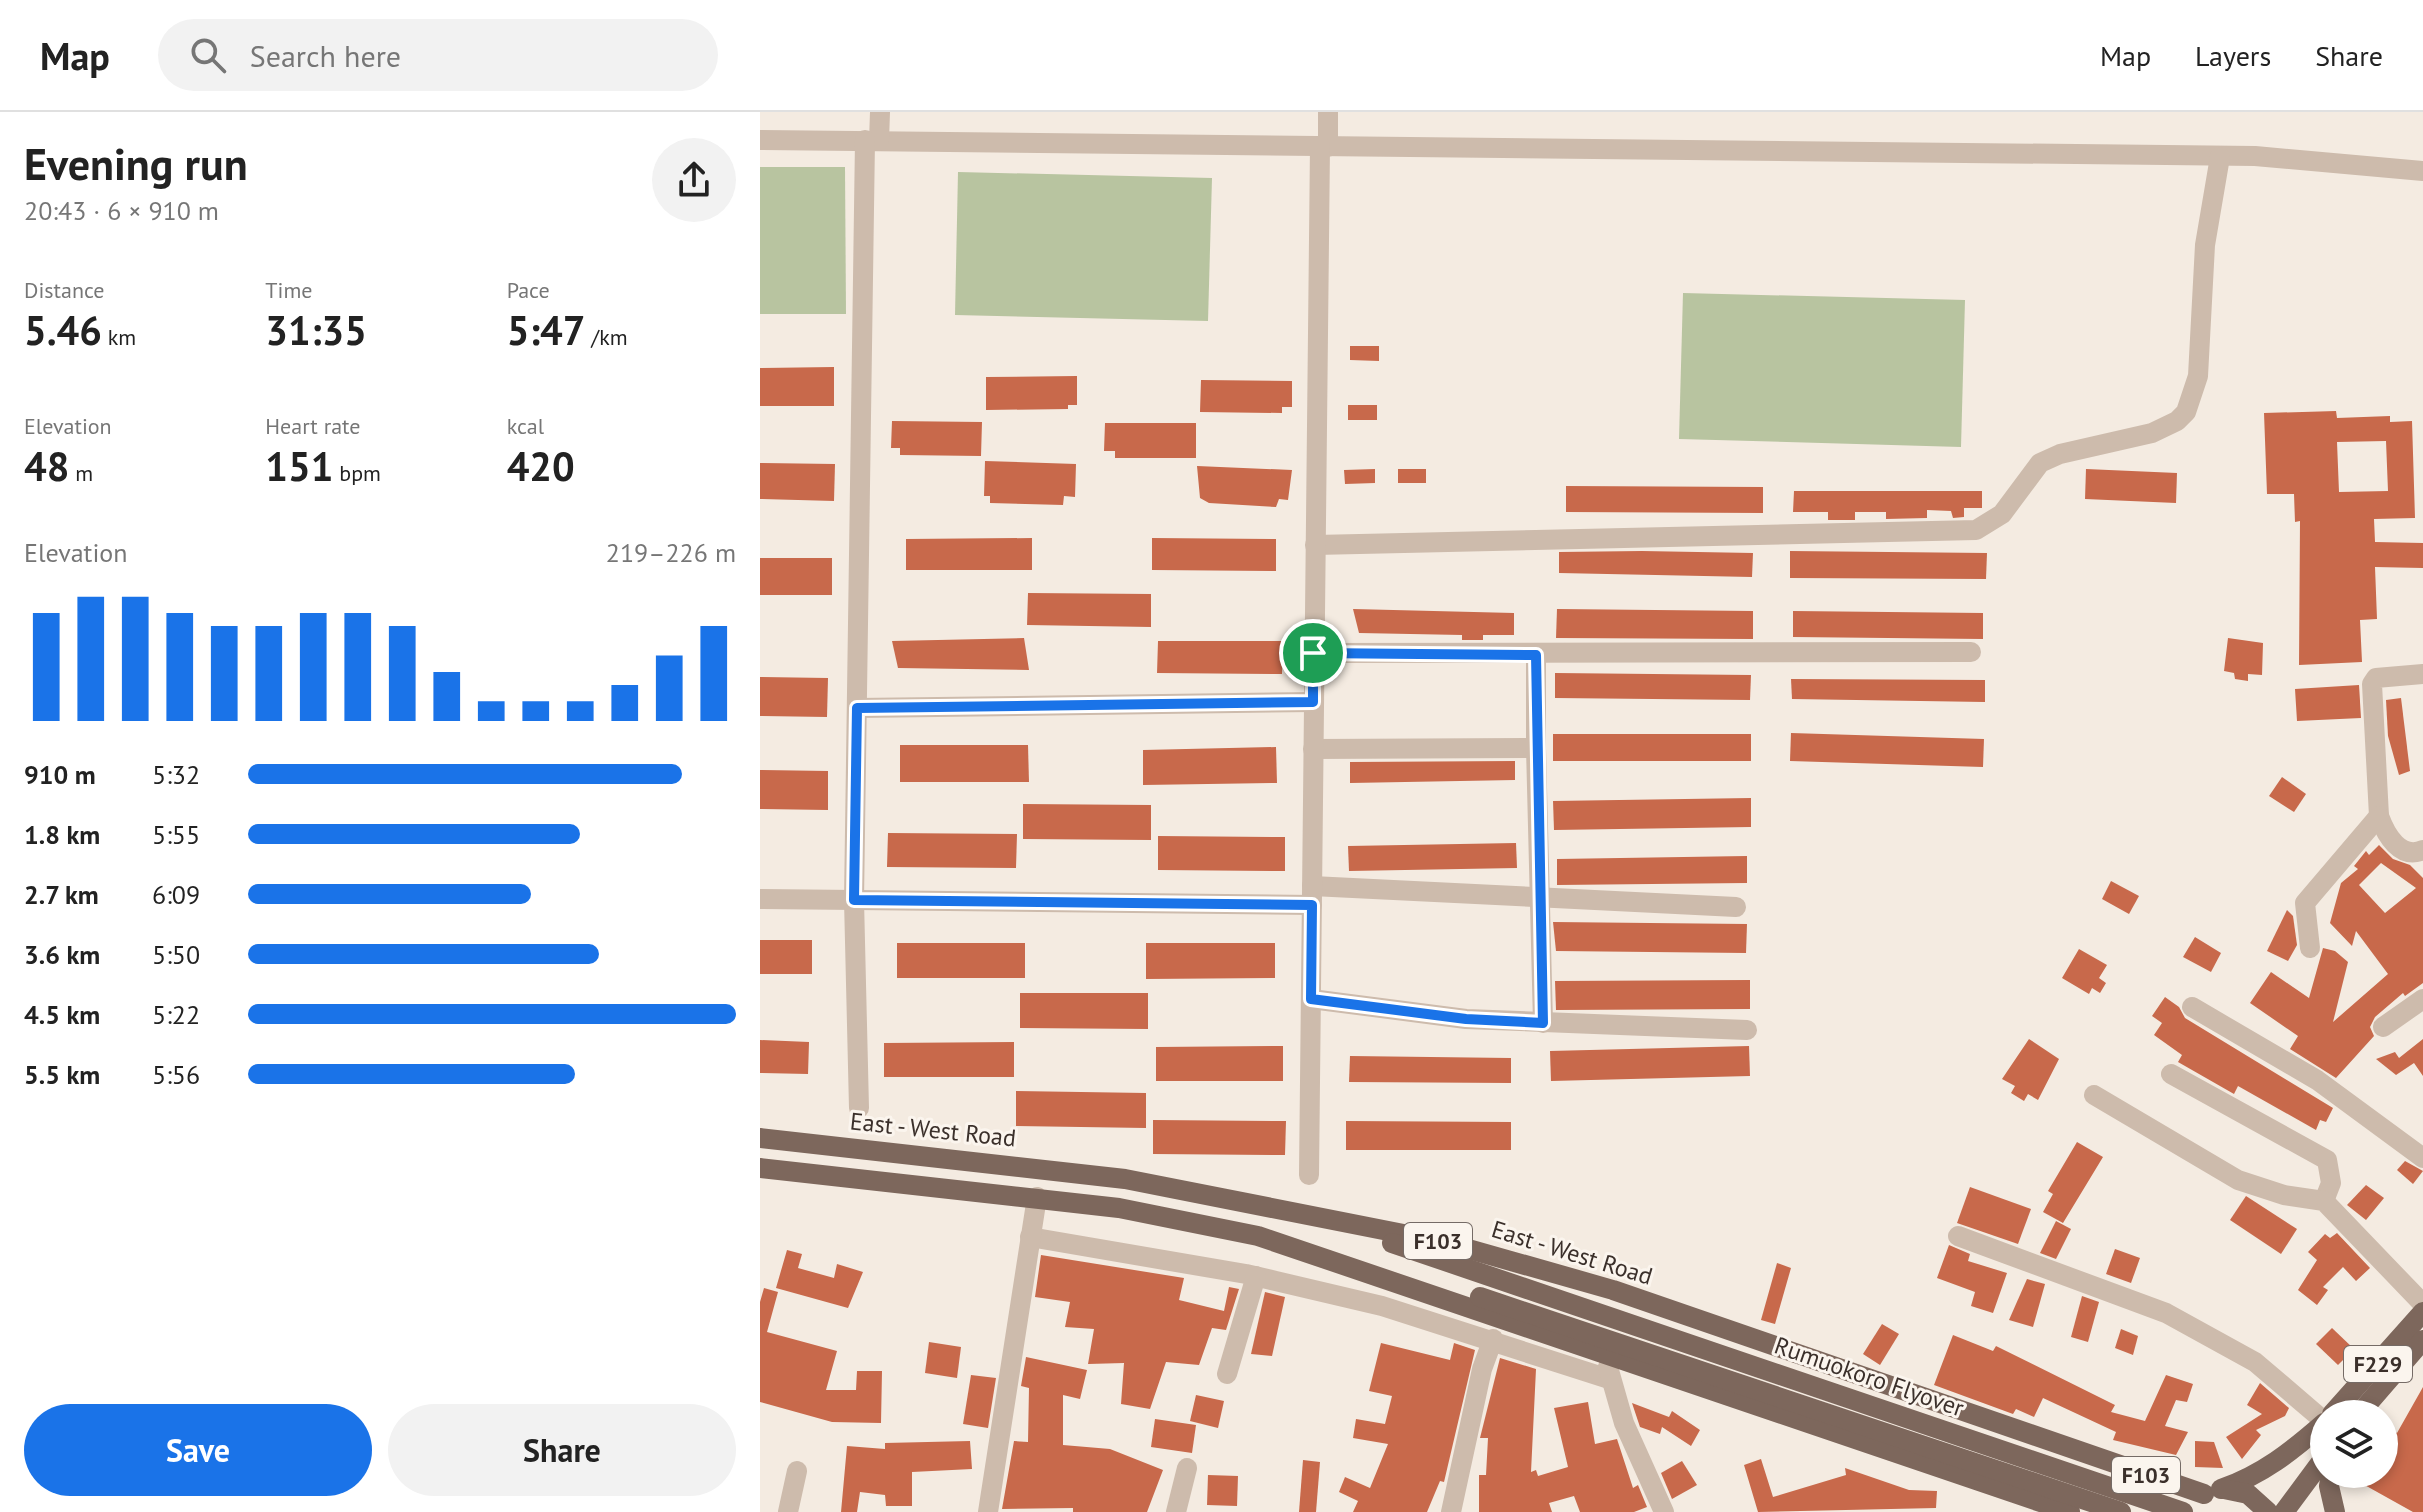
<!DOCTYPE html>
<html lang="en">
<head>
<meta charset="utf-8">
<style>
  :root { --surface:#fff; --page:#f2f2f2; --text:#222; --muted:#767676; --line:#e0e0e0; --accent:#1a73e8 }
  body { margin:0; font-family:"PT Sans",sans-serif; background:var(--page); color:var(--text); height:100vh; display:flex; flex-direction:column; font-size:30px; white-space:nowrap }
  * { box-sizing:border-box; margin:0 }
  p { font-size:26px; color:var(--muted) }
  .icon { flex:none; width:44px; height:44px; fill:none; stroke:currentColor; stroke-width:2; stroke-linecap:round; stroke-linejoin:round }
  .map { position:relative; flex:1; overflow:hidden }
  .details { display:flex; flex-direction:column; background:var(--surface); width:760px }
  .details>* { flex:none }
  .controls { position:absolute; left:1550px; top:1288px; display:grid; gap:16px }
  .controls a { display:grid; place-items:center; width:88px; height:88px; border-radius:50%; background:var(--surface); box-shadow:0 4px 12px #0003; font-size:40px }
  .pin { position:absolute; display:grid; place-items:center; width:68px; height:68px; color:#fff; margin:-34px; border:4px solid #fff; border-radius:50%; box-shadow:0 2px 8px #0007 }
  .round { display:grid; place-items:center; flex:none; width:84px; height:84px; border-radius:42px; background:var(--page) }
  .head { display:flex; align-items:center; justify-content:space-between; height:136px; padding:0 24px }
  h1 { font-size:44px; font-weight:600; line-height:60px }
  .metrics { display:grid; grid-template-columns:repeat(3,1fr); gap:12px; height:136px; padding:8px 24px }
  .metrics div { display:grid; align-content:center }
  .metrics b { font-size:40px; font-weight:600 }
  .metrics small { font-size:22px; font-weight:400 }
  .metrics p { font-size:22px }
  .chart { height:224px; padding:16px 24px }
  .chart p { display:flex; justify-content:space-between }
  .chart svg { width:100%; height:144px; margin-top:8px; stroke:var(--accent); stroke-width:6 }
  .button { display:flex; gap:16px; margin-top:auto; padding:16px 24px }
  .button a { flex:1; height:92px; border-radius:48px; background:var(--accent); color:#fff; font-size:32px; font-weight:600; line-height:92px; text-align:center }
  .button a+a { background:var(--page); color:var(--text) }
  ul { padding:0 24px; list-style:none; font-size:26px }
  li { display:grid; grid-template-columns:128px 96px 1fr; align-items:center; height:60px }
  li i { height:20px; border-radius:10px; background:var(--accent) }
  header { display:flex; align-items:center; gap:48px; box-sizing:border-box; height:112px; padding:0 40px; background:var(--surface); border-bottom:2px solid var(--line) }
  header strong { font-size:38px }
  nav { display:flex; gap:44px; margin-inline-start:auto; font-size:28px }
  .search { width:560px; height:72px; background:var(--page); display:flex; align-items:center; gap:20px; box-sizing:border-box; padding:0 28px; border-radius:44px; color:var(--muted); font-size:30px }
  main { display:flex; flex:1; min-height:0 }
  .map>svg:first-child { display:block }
</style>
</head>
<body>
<header>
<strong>Map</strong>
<div class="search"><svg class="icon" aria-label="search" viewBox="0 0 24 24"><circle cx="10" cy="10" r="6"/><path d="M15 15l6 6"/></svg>Search here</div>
<nav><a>Map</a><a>Layers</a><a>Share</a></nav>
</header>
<main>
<section class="details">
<div class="head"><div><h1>Evening run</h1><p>20:43 · 6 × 910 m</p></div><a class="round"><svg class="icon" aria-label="share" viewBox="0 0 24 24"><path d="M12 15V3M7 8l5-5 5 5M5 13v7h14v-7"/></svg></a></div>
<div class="metrics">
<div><p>Distance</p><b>5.46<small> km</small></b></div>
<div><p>Time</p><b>31:35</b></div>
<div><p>Pace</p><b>5:47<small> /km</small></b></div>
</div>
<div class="metrics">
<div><p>Elevation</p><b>48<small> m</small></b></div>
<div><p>Heart rate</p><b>151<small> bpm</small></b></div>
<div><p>kcal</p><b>420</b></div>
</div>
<div class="chart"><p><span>Elevation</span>219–226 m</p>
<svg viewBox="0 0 160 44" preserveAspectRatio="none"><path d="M5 44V11M15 44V6M25 44V6M35 44V11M45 44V15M55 44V15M65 44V11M75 44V11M85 44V15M95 44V29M105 44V38M115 44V38M125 44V38M135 44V33M145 44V24M155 44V15"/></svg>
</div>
<ul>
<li><b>910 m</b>5:32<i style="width:89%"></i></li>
<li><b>1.8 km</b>5:55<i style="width:68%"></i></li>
<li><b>2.7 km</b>6:09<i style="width:58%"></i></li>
<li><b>3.6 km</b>5:50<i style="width:72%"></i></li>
<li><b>4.5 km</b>5:22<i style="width:100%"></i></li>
<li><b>5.5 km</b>5:56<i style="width:67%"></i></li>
</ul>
<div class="button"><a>Save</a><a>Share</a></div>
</section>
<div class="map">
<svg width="1663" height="1400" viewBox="0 0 1663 1400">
  <rect width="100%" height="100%" fill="#f4ebe1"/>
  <g fill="#b8c4a0">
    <path d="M0 55H85L86 202H0Z"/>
    <path d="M198 60 452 66 448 209 195 203Z"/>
    <path d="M923 181 1205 188 1201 335 919 327Z"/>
  </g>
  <g fill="#c8694b" fill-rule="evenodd">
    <path d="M590 234H619V249L590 248Z"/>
    <path d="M74 255V294H0V256Z"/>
    <path d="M317 264V293H308V297L226 298V265Z"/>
    <path d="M441 268 532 269V295H522V301L440 300Z"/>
    <rect x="588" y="293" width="29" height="15"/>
    <path d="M1576 299 1577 306 1630 304V310L1652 309 1655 406 1614 407 1615 430 1663 431V456L1615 455 1617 507 1600 508 1602 550 1539 553 1540 409 1535 410 1534 382H1507L1504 301ZM1626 329 1628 379 1579 380 1577 330Z"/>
    <path d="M132 309 222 310 221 344 140 343V336H131Z"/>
    <path d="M345 311H436V346H355V339H344Z"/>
    <path d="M225 349 316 352 315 385 304 384 303 393 230 391V384H224Z"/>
    <path d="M0 351 75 352 74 389 0 387Z"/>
    <path d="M437 354 532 358 528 388 519 387 516 395 449 391 440 386Z"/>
    <path d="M615 357V371L585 372 584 358Z"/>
    <rect x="638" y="357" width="28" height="14"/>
    <path d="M1326 357 1417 361 1416 391 1325 387Z"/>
    <path d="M806 374 1003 375V401L806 400Z"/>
    <path d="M1034 379H1222V396H1204V405L1193 406 1191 399 1167 398V406L1126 407V400H1095V408H1068V400H1033Z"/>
    <path d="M272 426V458H146V427Z"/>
    <path d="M392 426 516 427V459L392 458Z"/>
    <path d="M882 439 993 441 992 465 799 461V440Z"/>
    <path d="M1030 439 1227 441 1226 467 1030 466Z"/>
    <rect x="0" y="446" width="72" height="37"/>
    <path d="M268 481 391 482V515L267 513Z"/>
    <path d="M593 497 754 501V523H723V528H702V523L599 521Z"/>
    <path d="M797 497 993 499V527L796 526Z"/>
    <path d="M1033 499 1223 501V527L1033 525Z"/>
    <path d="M264 526 269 558 138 556 132 529Z"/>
    <path d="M1468 526 1503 531 1502 563 1488 562V569L1475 567 1474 561 1464 559Z"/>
    <path d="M398 529H523L522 562 397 561Z"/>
    <path d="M795 561 991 563 990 588 795 586Z"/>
    <path d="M0 565 68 566 67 605 0 604Z"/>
    <path d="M1031 567 1225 568V590L1032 587Z"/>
    <path d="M1599 573 1601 606 1537 609 1535 577Z"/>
    <path d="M1641 586 1650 659 1639 663 1628 624 1626 588Z"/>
    <path d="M1031 621 1224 627 1223 655 1030 649Z"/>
    <rect x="793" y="622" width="198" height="27"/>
    <path d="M140 633H268L269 670H140Z"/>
    <path d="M516 635 517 671 383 673V638Z"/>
    <path d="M755 649V668L590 671V650Z"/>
    <path d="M0 658 68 659V698L0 697Z"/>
    <path d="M1522 665 1546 682 1534 700 1509 684Z"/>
    <path d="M991 686V715L794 718 793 689Z"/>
    <path d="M263 692 391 693V728L263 727Z"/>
    <path d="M128 721 257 722 256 756 127 755Z"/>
    <path d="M398 724 525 725V759L398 758Z"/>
    <path d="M756 731 757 756 589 759 588 734Z"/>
    <path d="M1619 733 1633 747 1650 753 1663 766V871L1645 884 1643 881 1615 905 1610 915 1614 924 1576 966 1530 937 1538 924 1490 891 1511 860 1549 886 1563 836 1575 839 1588 850 1573 910 1628 862 1596 819 1592 834 1570 811 1581 771 1598 757 1594 754 1606 739 1609 743ZM1621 751 1656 776 1625 801 1599 773Z"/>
    <path d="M987 744V771L797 773V747Z"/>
    <path d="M1351 769 1379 784 1369 802 1342 787Z"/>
    <path d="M1527 798 1533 804 1537 833 1528 849 1507 839Z"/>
    <path d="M793 810 987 812 986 841 796 839Z"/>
    <path d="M1435 825 1461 841 1451 860 1423 845Z"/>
    <rect x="0" y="828" width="52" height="34"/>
    <rect x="137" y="831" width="128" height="35"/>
    <path d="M386 831H515V866L386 867Z"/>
    <path d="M1319 837 1347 853 1339 866 1346 871 1340 881 1332 876 1329 882 1302 866Z"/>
    <path d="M990 868V897L796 898 795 869Z"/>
    <path d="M260 881H388V917L260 916Z"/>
    <path d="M1405 885 1419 895 1425 906 1573 996 1566 1010 1560 1008 1556 1018 1478 974 1474 982 1418 950 1422 943 1394 923 1402 911 1392 904Z"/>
    <path d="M1269 927 1299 947 1278 988 1268 982 1264 989 1251 981 1255 974 1242 967Z"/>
    <path d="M1663 927V964L1654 951 1636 963 1616 947 1635 940 1639 946Z"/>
    <path d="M0 928 49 930 48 962 0 961Z"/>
    <path d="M254 930V965H124V931Z"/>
    <path d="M523 934V969H396V935Z"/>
    <path d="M989 934 990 964 791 969 790 939Z"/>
    <path d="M590 944 751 946V971L589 970Z"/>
    <path d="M256 979 386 981V1016L256 1014Z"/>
    <path d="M393 1008 526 1009 525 1043 393 1042Z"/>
    <path d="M586 1009 751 1010V1038H586Z"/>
    <path d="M1317 1030 1343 1045 1303 1111 1283 1100 1293 1082 1288 1079Z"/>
    <path d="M1645 1049 1663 1059 1653 1072 1637 1058Z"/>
    <path d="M1606 1073 1624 1086 1606 1108 1587 1093Z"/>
    <path d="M1210 1075 1271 1097 1258 1132 1197 1111Z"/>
    <path d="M1486 1084 1537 1117 1521 1142 1470 1108Z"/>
    <path d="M1296 1109 1311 1117 1296 1147 1280 1141Z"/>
    <path d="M1577 1121 1610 1156 1596 1169 1583 1155 1563 1175 1568 1178 1557 1193 1538 1178 1557 1148 1548 1140 1565 1122 1570 1126Z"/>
    <path d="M1189 1133 1210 1142 1208 1149 1247 1161 1233 1201 1211 1194 1215 1180 1177 1166Z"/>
    <path d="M1355 1137 1380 1146 1371 1171 1346 1162Z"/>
    <path d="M27 1138 42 1142 38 1156 74 1166 77 1152 103 1160 88 1196 16 1176Z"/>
    <path d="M281 1143 424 1166 419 1188 464 1199 469 1175 479 1177 466 1218 452 1216 439 1253 406 1250 390 1297 361 1292 364 1251 328 1252 334 1217 305 1215 310 1190 275 1185Z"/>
    <path d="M1017 1151 1031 1156 1015 1212 1001 1208Z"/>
    <path d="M1267 1167 1285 1172 1273 1215 1249 1208Z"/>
    <path d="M4 1176 18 1180 7 1220 77 1239 66 1278H96L97 1259H122L121 1311 72 1310 0 1290V1190Z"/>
    <path d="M505 1180 525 1185 512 1244 491 1242Z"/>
    <path d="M1322 1184 1339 1190 1328 1230 1311 1225Z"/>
    <path d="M1122 1212 1139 1222 1120 1253 1103 1242Z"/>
    <path d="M1572 1216 1594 1237 1578 1253 1556 1232Z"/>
    <path d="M1361 1217 1378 1224 1373 1243 1355 1236Z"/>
    <path d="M1193 1223 1233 1239 1236 1234 1355 1293 1351 1300 1385 1309 1406 1263 1433 1272 1427 1290 1416 1288 1405 1314 1428 1320 1416 1343 1353 1328 1356 1320 1283 1286 1274 1305 1256 1297 1253 1302 1174 1273Z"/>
    <path d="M169 1230 201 1235 197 1266 165 1261Z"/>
    <path d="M621 1231 690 1248 694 1231 715 1238 684 1370 680 1369 667 1400H593L598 1389 579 1380 585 1365 610 1376 628 1332 593 1326 596 1307 625 1312 632 1284 609 1279Z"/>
    <path d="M266 1245 327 1258 320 1287 303 1283V1333L350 1337 403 1358 387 1400H313V1396L242 1397 254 1329 268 1330 269 1276 261 1274Z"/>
    <path d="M740 1246 776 1257 771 1360 776 1358 778 1364 808 1355 794 1296 828 1290 835 1332 857 1327 873 1376 878 1373 887 1395 874 1400H820L814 1384 789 1391 792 1400H719V1363H726L728 1326H720Z"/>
    <path d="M211 1263 236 1266 228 1316 203 1312Z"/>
    <path d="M1500 1271 1529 1296 1525 1304 1496 1318 1501 1323 1482 1347 1466 1325 1502 1302 1487 1293Z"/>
    <path d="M1663 1275V1400H1653L1601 1371 1606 1362H1624V1325L1629 1316 1637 1321Z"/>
    <path d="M436 1283 464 1289 458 1316 430 1309Z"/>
    <path d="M872 1291 909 1305 912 1299 940 1318 931 1334 902 1315 900 1322 880 1315Z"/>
    <path d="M395 1307 436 1313 432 1341 391 1335Z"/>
    <path d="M210 1329 212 1357 152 1360V1394H126L125 1383 100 1380 97 1400H81L87 1334 125 1337V1331Z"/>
    <path d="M1435 1329 1454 1330 1463 1356 1435 1355Z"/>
    <path d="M1001 1347 1013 1385 1086 1363 1085 1356 1149 1378 1177 1379 1176 1396 998 1400 984 1353Z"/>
    <path d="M543 1348 560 1350 556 1400H539Z"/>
    <path d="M922 1349 937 1373 912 1387 901 1361Z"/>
    <path d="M448 1363 478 1364 477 1394 447 1393Z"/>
  </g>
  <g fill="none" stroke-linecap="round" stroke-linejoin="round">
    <g stroke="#cdbbac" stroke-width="20">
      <path d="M0 28 1495 44 1663 59"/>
      <path d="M119 29 120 0"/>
      <path d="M568 35V0"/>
      <path d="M555 433 1216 418 1242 402 1280 351 1300 342 1392 321 1417 309 1426 300 1438 264 1445 133 1460 45"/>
      <path d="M553 541 1211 540"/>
      <path d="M1663 562 1616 566 1612 572 1619 704C1626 723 1640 748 1663 738"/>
      <path d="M97 596 553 590"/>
      <path d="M776 636 783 911"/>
      <path d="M553 637 776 636V543"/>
      <path d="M552 774 976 795"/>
      <path d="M0 787 552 793"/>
      <path d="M1550 836 1545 791 1619 704"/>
      <path d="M551 887 706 907 987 918"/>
      <path d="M1432 895 1557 968 1663 1046"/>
      <path d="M1623 915 1663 887"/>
      <path d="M1411 962 1567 1048 1571 1071 1564 1089"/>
      <path d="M1334 983 1478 1068 1524 1083 1564 1089 1663 1192"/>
      <path d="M99 996 94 788 105 28"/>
      <path d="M549 1063 560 34"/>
      <path d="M1198 1124 1406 1201 1495 1250 1564 1309"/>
      <path d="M270 1125 486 1162 622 1194 849 1267"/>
      <path d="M848 1255 864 1311 904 1400"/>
      <path d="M467 1262 496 1164"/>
      <path d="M28 1400 37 1359"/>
      <path d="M228 1400 277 1085"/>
      <path d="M416 1400 427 1356"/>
      <path d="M691 1400 722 1257 733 1227"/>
    </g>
    <g stroke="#7d675c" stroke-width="20">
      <path d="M0 1026 365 1067 684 1130 853 1178 1444 1382"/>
      <path d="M0 1056 359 1096 498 1124 1310 1400"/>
      <path d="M632 1131 1423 1400"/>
      <path d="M720 1185 1361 1400"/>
      <path d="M1572 1302 1663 1200"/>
      <path d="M1599 1302 1663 1228"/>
      <path d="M1571 1362 1569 1374 1575 1400"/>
      <path d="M1461 1377C1502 1363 1532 1339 1564 1311"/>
      <path d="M1464 1377 1488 1382 1508 1400"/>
      <path d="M1524 1400 1564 1346"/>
    </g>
  </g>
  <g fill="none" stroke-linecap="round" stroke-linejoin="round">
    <defs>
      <path id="route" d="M553 541 776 543 783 911 706 907 551 887 552 793 94 788 97 596 553 590Z"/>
    </defs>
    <use href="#route" stroke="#fff" stroke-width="16"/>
    <use href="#route" stroke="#1a73e8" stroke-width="10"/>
  </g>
  <g text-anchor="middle" stroke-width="6" stroke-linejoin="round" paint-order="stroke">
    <g fill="#fbf5ee" stroke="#756b66" stroke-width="2">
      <rect x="644" y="1111" width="68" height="36" rx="6"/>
      <rect x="1584" y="1234" width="68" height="36" rx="6"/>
      <rect x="1352" y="1345" width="68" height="36" rx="6"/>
    </g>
    <g font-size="22" font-weight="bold" fill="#3b302b">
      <text x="678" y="1137">F103</text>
      <text x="1618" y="1260">F229</text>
      <text x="1386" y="1371">F103</text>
    </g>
    <g font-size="24" fill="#3b302b" stroke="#fbf5ee">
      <text transform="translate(173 1018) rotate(6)" y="8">East - West Road</text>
      <text transform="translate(812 1141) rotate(17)" y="8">East - West Road</text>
      <text transform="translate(1109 1265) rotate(19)" y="8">Rumuokoro Flyover</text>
    </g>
  </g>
</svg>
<div class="controls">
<a><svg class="icon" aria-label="layers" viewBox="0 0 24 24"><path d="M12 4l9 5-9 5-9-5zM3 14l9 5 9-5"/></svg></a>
</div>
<div class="pin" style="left:553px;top:541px;background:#1e9e55"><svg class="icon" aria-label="arrive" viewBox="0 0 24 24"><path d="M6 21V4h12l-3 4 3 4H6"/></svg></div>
</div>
</main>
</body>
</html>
